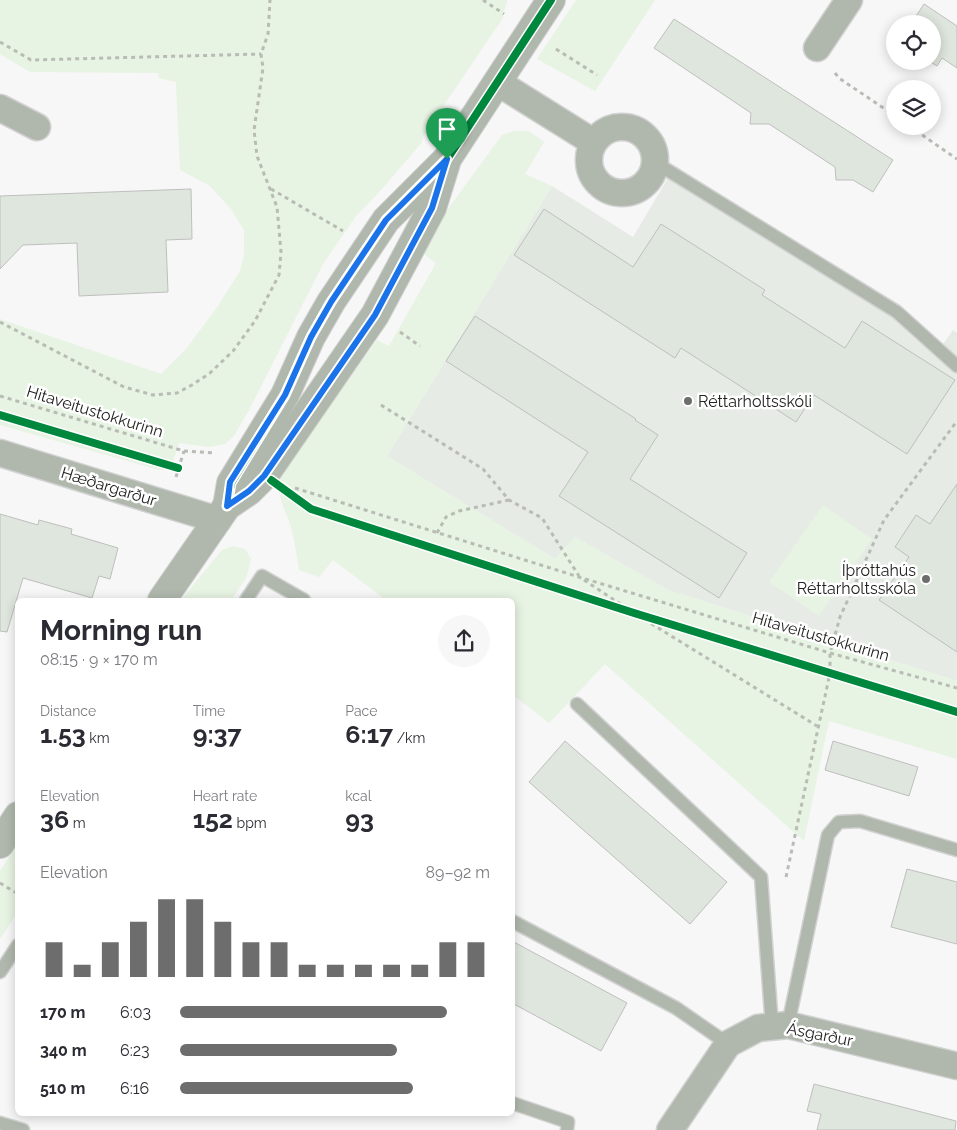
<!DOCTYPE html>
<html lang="en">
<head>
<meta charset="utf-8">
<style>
  :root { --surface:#fff; --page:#f7f7f7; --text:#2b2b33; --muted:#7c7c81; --accent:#6c6d6c }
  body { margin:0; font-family:Raleway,sans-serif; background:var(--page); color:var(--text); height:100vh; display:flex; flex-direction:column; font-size:19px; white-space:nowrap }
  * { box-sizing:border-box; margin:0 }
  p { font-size:16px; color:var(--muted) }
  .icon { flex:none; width:28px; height:28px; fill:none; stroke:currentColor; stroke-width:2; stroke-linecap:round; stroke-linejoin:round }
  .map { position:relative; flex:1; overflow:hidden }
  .sheet { position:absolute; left:15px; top:598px; width:500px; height:518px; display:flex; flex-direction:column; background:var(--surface); border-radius:8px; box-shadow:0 2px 12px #0003 }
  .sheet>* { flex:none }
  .fabs { position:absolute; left:886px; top:15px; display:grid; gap:10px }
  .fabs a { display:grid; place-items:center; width:55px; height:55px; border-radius:50%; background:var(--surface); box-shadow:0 2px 12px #0003; font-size:25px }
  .pin { position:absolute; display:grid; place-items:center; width:42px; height:42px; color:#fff; margin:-51px -21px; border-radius:50% 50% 50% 0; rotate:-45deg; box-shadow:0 0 5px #0007 }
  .pin .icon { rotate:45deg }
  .round { display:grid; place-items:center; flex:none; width:52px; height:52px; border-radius:26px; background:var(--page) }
  .summary { display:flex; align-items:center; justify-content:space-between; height:85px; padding:0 25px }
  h1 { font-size:28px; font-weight:700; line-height:38px }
  .metrics { display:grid; grid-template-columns:repeat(3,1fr); gap:8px; height:85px; padding:5px 25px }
  .metrics div { display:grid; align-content:center }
  .metrics b { font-size:25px; font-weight:700 }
  .metrics small { font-size:14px; font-weight:400 }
  .metrics p { font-size:14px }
  .chart { height:140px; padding:10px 25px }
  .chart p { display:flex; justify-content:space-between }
  .chart svg { width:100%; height:90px; margin-top:5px; stroke:var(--accent); stroke-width:6 }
  ul { padding:0 25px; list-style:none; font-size:16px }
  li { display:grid; grid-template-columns:80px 60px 1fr; align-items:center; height:38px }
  li i { height:12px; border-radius:6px; background:var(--accent) }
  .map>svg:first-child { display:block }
</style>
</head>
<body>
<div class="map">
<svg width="957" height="1130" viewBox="0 0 957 1130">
  <rect width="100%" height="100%" fill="#f6f7f6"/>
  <path fill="#e6ebe5" d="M668 178 845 283 941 347 953 330 957 333V681L668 590 575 537 555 559 387 456 552 186 633 237Z"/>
  <g fill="#e7f3e3">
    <path d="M0 0H507C507 7 502 11 503 18L423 136 422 142 382 189 356 216 323 264 249 410 234 436 225 444 209 447 179 443 170 470H159L0 425V319L161 374 186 349 218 306 240 271 244 254V230L231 209 210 186 180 170 176 82 159 78 158 73 30 72 0 54Z"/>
    <path d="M576 0H655L595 91 537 59Z"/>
    <path d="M514 131H529L544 142 525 174 552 186 387 456 555 559 575 537 668 590 957 681V759L829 721 804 841 605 664 549 723 513 695 512 600H386L333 560 319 577 299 570C297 557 295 544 292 531 286 507 272 495 284 468L377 340 389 346 436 263 418 250 502 135Z"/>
    <path d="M823 505 872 539 819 616 769 582Z"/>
    <path d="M233 546 245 549 251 559 246 578 231 600H181L222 550Z"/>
    <path d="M17 845V913L0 939V871Z"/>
  </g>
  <g fill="#dfe6dd" stroke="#bebfbe">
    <path d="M924 4 957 26V68L942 58 937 66 929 61H932V24H911Z"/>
    <path d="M674 19 893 160 873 192 853 180H836L835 167 769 124H750L751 113 654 48Z"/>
    <path d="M191 189 192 239 166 240 168 292 79 296 77 243 23 245 0 269V196Z"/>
    <path d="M544 209 633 267 661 224 765 290 762 295 845 348 862 321 955 380 907 454 814 395 796 422 681 348 675 358 514 255Z"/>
    <path d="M475 316 636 419 635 420 658 435 630 479 747 553 719 598 559 496 588 452 446 361Z"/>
    <path d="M957 484V652L879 600 909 557 895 547 916 515 930 524Z"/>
    <path d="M0 514 38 525 39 520 72 529 71 534 118 548 110 579 99 576 92 598 23 578 7 632 0 631Z"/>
    <path d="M565 741 727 882 690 924 529 782Z"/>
    <path d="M833 741 918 767 909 796 825 770Z"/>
    <path d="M907 869 957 882V944L891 927Z"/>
    <path d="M512 941 627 1003 601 1051 512 1003Z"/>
    <path d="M814 1084 956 1121 955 1130H817L821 1114 807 1111Z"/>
  </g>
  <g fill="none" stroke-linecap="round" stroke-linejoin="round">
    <defs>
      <g id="service">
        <path d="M656 163 897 312 957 366"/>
        <path d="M246 600 262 576 304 600"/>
        <path d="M577 704 761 877 772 1027"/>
        <path d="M512 921 676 1008 728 1044"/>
        <path d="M0 972 18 945"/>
        <path d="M788 1025 828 835 839 822 860 821 957 850"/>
        <path d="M512 1103 568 1122 567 1130"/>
        <path d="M0 1123 23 1130"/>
      </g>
      <g id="minor">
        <path d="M817 48 849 0"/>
        <path d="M497 82 593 142"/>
        <path d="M0 108 37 127"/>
        <circle cx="622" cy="160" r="33"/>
        <path d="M0 453 218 520"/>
        <path d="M670 1130 728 1044 758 1028 788 1025 957 1066"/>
      </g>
      <g id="tertiary">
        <path d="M227 506 231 483 285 395 311 337 331 302 386 220 447 159 551 0"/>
        <path d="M162 600 227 506 249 491 264 476 375 315 432 208 446 163"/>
        <path d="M0 844 18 816"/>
      </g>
    </defs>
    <use href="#service" stroke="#d0d1d0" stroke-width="15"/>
    <use href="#minor" stroke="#d0d1d0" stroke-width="29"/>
    <use href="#tertiary" stroke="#d0d1d0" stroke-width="30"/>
    <g stroke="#b8bcb5" stroke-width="3" stroke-dasharray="4 4" stroke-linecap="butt">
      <path d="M483 0 504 14"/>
      <path d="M0 42 31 60 261 54"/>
      <path d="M556 49 597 75"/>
      <path d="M835 73 839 78 895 116"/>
      <path d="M909 126 957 159"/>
      <path d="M271 189 343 231"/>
      <path d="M0 322 124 387 153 395 177 393 192 385 210 373 233 351 255 321 279 275 281 252 277 207 257 156 254 130 263 68 261 54 268 34 270 0"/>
      <path d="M400 332 420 346"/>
      <path d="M0 396 184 451 214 453"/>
      <path d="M381 405 483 469 509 500 542 518 579 576"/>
      <path d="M176 477 184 451"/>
      <path d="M295 488 579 577 830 653 957 688"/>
      <path d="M437 533 446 517 459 511 509 500"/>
      <path d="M584 580 634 613 817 726"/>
      <path d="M786 877 830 673V653L840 617 884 520 957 421"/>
      <path d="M0 883 18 894"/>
    </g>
    <use href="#service" stroke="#b0b8ad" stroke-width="12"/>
    <use href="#minor" stroke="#b0b8ad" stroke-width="26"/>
    <use href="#tertiary" stroke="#b0b8ad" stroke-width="28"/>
    <defs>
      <g id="cycleway">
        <path d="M0 415 178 468"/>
        <path d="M271 480 311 509 634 613 957 712"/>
        <path d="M227 506 231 483 285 395 311 337 331 302 386 220 447 159 551 0"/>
      </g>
    </defs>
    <use href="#cycleway" stroke="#fff" stroke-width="11"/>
    <use href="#cycleway" stroke="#00873e" stroke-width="8"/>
  </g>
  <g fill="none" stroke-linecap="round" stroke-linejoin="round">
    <defs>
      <path id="route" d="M447 159 432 208 375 315 264 476 249 491 227 506 230 482 285 395 311 337 331 302 386 220Z"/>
    </defs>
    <use href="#route" stroke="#fff" stroke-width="10"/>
    <use href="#route" stroke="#1a73e8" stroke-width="6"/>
  </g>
  <g fill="#6c6d6c" stroke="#fff" stroke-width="2">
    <circle cx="688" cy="401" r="5"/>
    <circle cx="926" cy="579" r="5"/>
  </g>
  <g text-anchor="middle" stroke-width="5" stroke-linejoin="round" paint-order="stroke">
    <g font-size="16" fill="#222321" stroke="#fff" text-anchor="start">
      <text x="698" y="407">Réttarholtsskóli</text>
      <text x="916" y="576" text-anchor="end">Íþróttahús<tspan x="916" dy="18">Réttarholtsskóla</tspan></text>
    </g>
    <g font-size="16" fill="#222321" stroke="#fff">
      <text transform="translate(95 411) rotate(17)" y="6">Hitaveitustokkurinn</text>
      <text transform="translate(109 486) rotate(17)" y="6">Hæðargarður</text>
      <text transform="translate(821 636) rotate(16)" y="6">Hitaveitustokkurinn</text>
      <text transform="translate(820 1034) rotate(11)" y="6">Ásgarður</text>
    </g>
  </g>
</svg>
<div class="fabs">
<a><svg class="icon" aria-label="locate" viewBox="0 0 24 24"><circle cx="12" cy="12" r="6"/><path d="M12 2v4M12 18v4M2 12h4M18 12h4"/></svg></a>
<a><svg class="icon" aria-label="layers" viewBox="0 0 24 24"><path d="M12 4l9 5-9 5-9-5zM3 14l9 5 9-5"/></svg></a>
</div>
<div class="pin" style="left:447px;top:159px;background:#1e9e55"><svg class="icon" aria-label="arrive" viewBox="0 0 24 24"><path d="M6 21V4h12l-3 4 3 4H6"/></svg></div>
<section class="sheet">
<div class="summary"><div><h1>Morning run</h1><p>08:15 · 9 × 170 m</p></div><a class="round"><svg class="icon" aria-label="share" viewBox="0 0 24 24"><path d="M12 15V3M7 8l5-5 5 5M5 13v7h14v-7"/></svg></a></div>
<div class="metrics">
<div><p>Distance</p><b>1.53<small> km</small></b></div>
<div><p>Time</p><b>9:37</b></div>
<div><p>Pace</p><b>6:17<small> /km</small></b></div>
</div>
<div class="metrics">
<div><p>Elevation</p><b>36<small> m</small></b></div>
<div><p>Heart rate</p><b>152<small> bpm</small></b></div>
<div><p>kcal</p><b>93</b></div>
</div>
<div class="chart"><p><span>Elevation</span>89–92 m</p>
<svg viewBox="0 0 160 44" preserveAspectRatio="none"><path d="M5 44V27M15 44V38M25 44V27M35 44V17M45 44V6M55 44V6M65 44V17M75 44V27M85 44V27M95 44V38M105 44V38M115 44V38M125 44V38M135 44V38M145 44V27M155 44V27"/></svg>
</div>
<ul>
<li><b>170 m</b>6:03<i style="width:86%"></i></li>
<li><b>340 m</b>6:23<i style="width:70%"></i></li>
<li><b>510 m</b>6:16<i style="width:75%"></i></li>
</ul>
</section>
</div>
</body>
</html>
